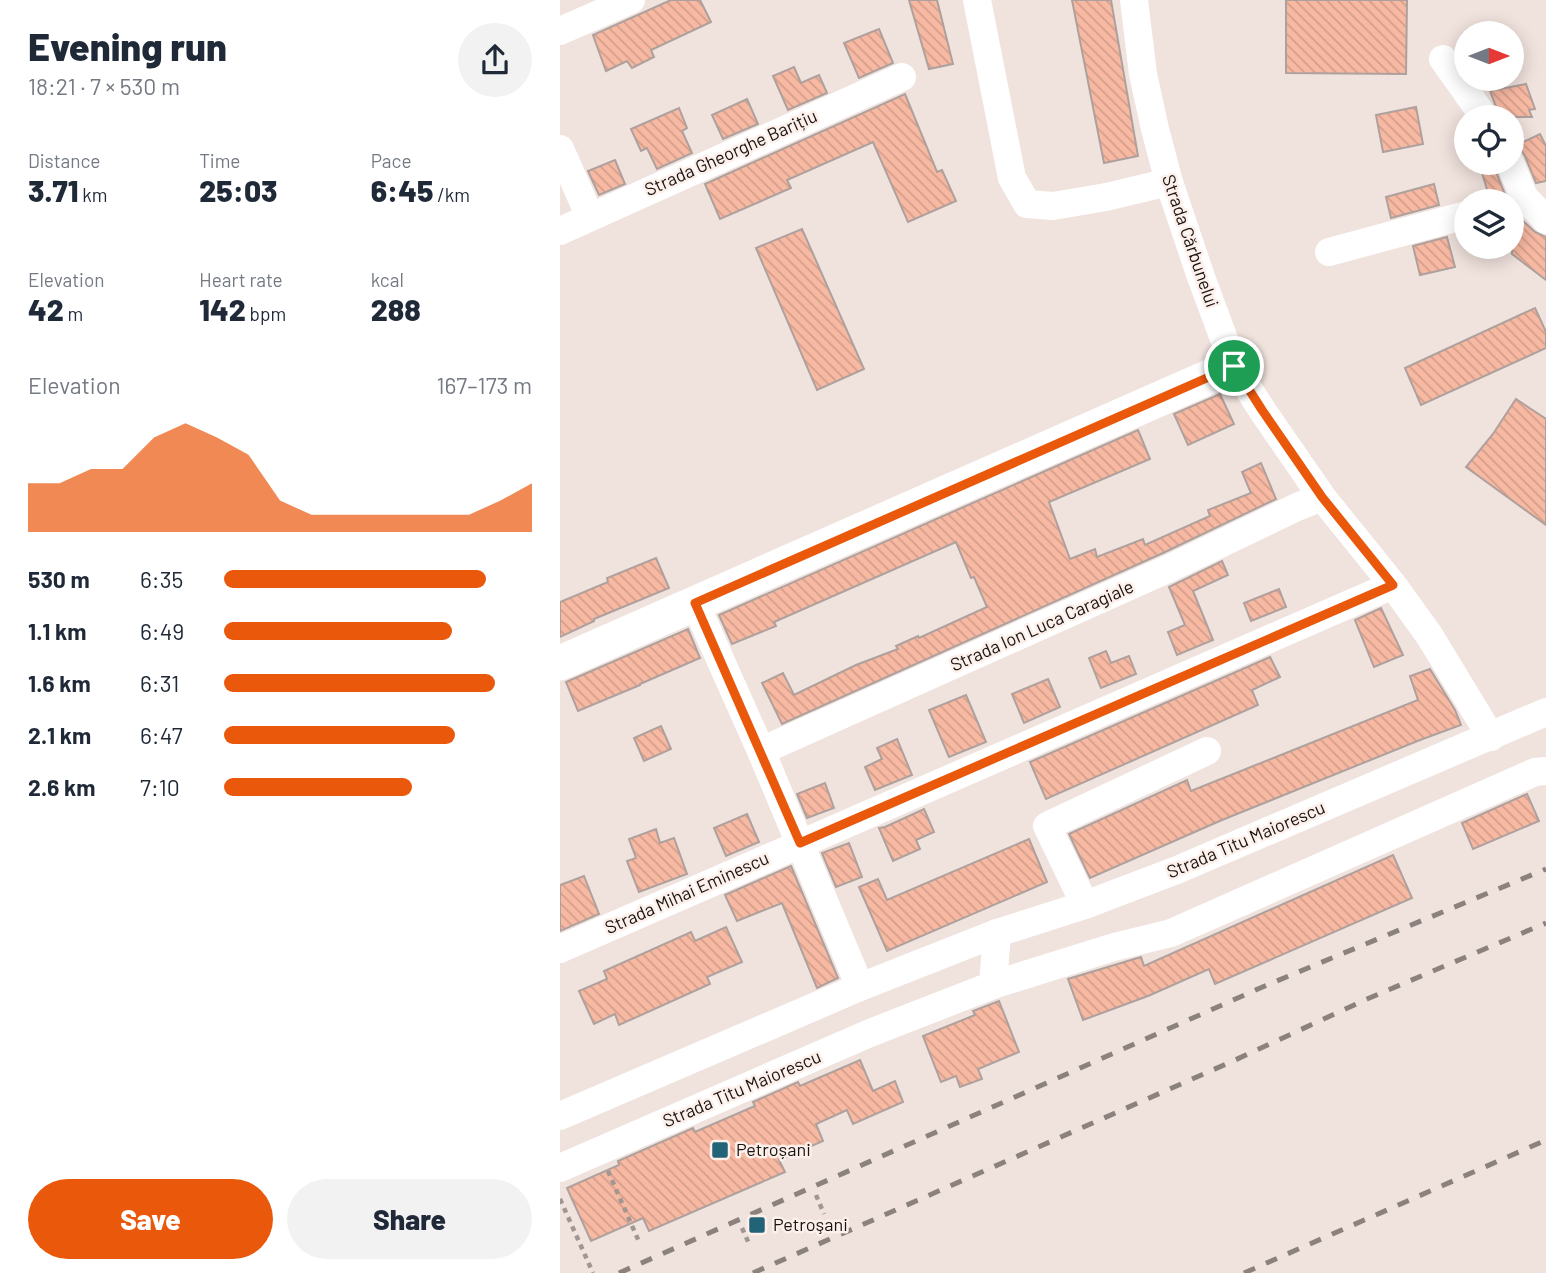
<!DOCTYPE html>
<html lang="en">
<head>
<meta charset="utf-8">
<style>
  :root { --surface:#fff; --page:#f2f2f3; --text:#1f2937; --muted:#747a83; --accent:#ea580c }
  body { margin:0; font-family:Barlow,sans-serif; background:var(--page); color:var(--text); height:100vh; display:flex; flex-direction:column; font-size:26px; white-space:nowrap }
  * { box-sizing:border-box; margin:0 }
  p { font-size:23px; color:var(--muted) }
  .icon { flex:none; width:38px; height:38px; fill:none; stroke:currentColor; stroke-width:2; stroke-linecap:round; stroke-linejoin:round }
  .map { position:relative; flex:1; overflow:hidden }
  .sheet { display:flex; flex-direction:column; background:var(--surface); width:560px }
  .sheet>* { flex:none }
  .needle { width:46px; rotate:90deg }
  .fabs { position:absolute; left:894px; top:21px; display:grid; gap:14px }
  .fabs a { display:grid; place-items:center; width:70px; height:70px; border-radius:50%; background:var(--surface); box-shadow:0 4px 18px #0003; font-size:35px }
  .pin { position:absolute; display:grid; place-items:center; width:60px; height:60px; color:#fff; margin:-30px; border:4px solid #fff; border-radius:50%; box-shadow:0 2px 7px #0007 }
  .round { display:grid; place-items:center; flex:none; width:74px; height:74px; border-radius:37px; background:var(--page) }
  .summary { display:flex; align-items:center; justify-content:space-between; height:119px; padding:0 28px }
  h1 { font-size:38px; font-weight:800; line-height:52px }
  .metrics { display:grid; grid-template-columns:repeat(3,1fr); gap:10px; height:119px; padding:7px 28px }
  .metrics div { display:grid; align-content:center }
  .metrics b { font-size:30px; font-weight:800 }
  .metrics small { font-size:19px; font-weight:400 }
  .metrics p { font-size:19px }
  .chart { height:196px; padding:14px 28px }
  .chart p { display:flex; justify-content:space-between }
  .chart svg { width:100%; height:126px; margin-top:7px; fill:var(--accent); opacity:.7 }
  .cta { display:flex; gap:14px; margin-top:auto; padding:14px 28px }
  .cta a { flex:1; height:80px; border-radius:42px; background:var(--accent); color:#fff; font-size:28px; font-weight:800; line-height:80px; text-align:center }
  .cta a+a { background:var(--page); color:var(--text) }
  ul { padding:0 28px; list-style:none; font-size:23px }
  li { display:grid; grid-template-columns:112px 84px 1fr; align-items:center; height:52px }
  li i { height:18px; border-radius:9px; background:var(--accent) }
  main { display:flex; flex:1; min-height:0 }
  .map>svg:first-child { display:block }
</style>
</head>
<body>
<main>
<section class="sheet">
<div class="summary"><div><h1>Evening run</h1><p>18:21 · 7 × 530 m</p></div><a class="round"><svg class="icon" aria-label="share" viewBox="0 0 24 24"><path d="M12 15V3M7 8l5-5 5 5M5 13v7h14v-7"/></svg></a></div>
<div class="metrics">
<div><p>Distance</p><b>3.71<small> km</small></b></div>
<div><p>Time</p><b>25:03</b></div>
<div><p>Pace</p><b>6:45<small> /km</small></b></div>
</div>
<div class="metrics">
<div><p>Elevation</p><b>42<small> m</small></b></div>
<div><p>Heart rate</p><b>142<small> bpm</small></b></div>
<div><p>kcal</p><b>288</b></div>
</div>
<div class="chart"><p><span>Elevation</span>167–173 m</p>
<svg viewBox="0 0 160 44" preserveAspectRatio="none"><path d="M0 44V27L10 27L20 22L30 22L40 11L50 6L60 11L70 17L80 33L90 38L100 38L110 38L120 38L130 38L140 38L150 33L160 27V44z"/></svg>
</div>
<ul>
<li><b>530 m</b>6:35<i style="width:85%"></i></li>
<li><b>1.1 km</b>6:49<i style="width:74%"></i></li>
<li><b>1.6 km</b>6:31<i style="width:88%"></i></li>
<li><b>2.1 km</b>6:47<i style="width:75%"></i></li>
<li><b>2.6 km</b>7:10<i style="width:61%"></i></li>
</ul>
<div class="cta"><a>Save</a><a>Share</a></div>
</section>
<div class="map">
<svg width="986" height="1273" viewBox="0 0 986 1273">
  <defs>
    <pattern id="building-back-hatch" width="6" height="6" patternUnits="userSpaceOnUse" patternTransform="scale(1.75)"><rect width="6" height="6" fill="#f8b9a3"/><path d="M-1 5l2 2M0 0l6 6M5-1l2 2" fill="none" stroke="#d49e8b"/></pattern>
  </defs>
  <rect width="100%" height="100%" fill="#f0e2dd"/>
  <g fill="url(#building-back-hatch)" stroke="#aea19d" stroke-width="2">
    <path d="M111 0H140L151 22 91 50 94 57 72 68 67 61 46 71 33 35Z"/>
    <path d="M349 0H377L393 64 369 69Z"/>
    <path d="M512 0H551L578 156 544 163Z"/>
    <path d="M726 0H847L846 74 726 73Z"/>
    <path d="M319 29 333 63 299 78 284 43Z"/>
    <path d="M234 67 241 83 259 75 267 93 228 110 213 76Z"/>
    <path d="M966 84 975 109 969 110 972 117H940L930 91Z"/>
    <path d="M345 94 377 172 382 170 396 201 348 222 313 142 227 180 231 188 160 219 145 184Z"/>
    <path d="M187 99 198 124 163 139 152 115Z"/>
    <path d="M856 107 863 144 823 152 816 115Z"/>
    <path d="M119 108 127 128 122 131 132 153 97 169 87 148 81 151 71 129Z"/>
    <path d="M980 134 986 146V181L976 183 965 156 961 150 955 146Z"/>
    <path d="M55 160 65 184 39 195 28 171Z"/>
    <path d="M919 163H934L935 169 944 192 929 196Z"/>
    <path d="M874 184 879 205 831 218 826 197Z"/>
    <path d="M952 211 975 232 986 237V280L952 254Z"/>
    <path d="M242 229 304 369 257 390 196 248Z"/>
    <path d="M887 237 895 267 860 275 853 246Z"/>
    <path d="M975 308 986 332V348L861 405 845 368Z"/>
    <path d="M660 394 674 424 628 445 614 414Z"/>
    <path d="M956 399 986 419V525L906 467 933 434Z"/>
    <path d="M578 430 590 459 489 502 510 559 535 549 537 557 583 539 585 545 650 516 648 510 691 493 682 472 701 463 716 499 603 553 222 724 202 683 223 673 234 695 296 665 338 649 336 646 358 636 359 638 427 607 414 577 411 578 396 542 214 622 216 626 172 644 159 615Z"/>
    <path d="M96 558 109 588 34 619V621L0 637V602L48 582 47 578Z"/>
    <path d="M662 561 668 575 633 591 653 640 617 655 608 632 625 625 609 587Z"/>
    <path d="M719 589 726 607 691 621 684 603Z"/>
    <path d="M821 608 843 655 814 667 795 620Z"/>
    <path d="M128 629 140 658 80 684V685L18 711 6 682Z"/>
    <path d="M546 651 551 663 569 656 576 674 541 688 529 658Z"/>
    <path d="M710 657 720 677 692 690 698 705 486 799 470 762Z"/>
    <path d="M870 669 895 710 901 725 860 740 662 820 530 878 509 834 627 780 631 791 858 700 850 676Z"/>
    <path d="M488 679 500 707 464 723 452 694Z"/>
    <path d="M406 695 426 742 389 757 369 710Z"/>
    <path d="M101 726 111 749 84 761 74 738Z"/>
    <path d="M337 739 352 775 315 790 305 767 322 759 317 748Z"/>
    <path d="M265 783 274 808 247 818 237 794Z"/>
    <path d="M967 794 979 821 913 849 902 823Z"/>
    <path d="M364 809 374 832 356 840 360 849 333 861 319 828 325 827Z"/>
    <path d="M187 814 199 842 166 856 154 828Z"/>
    <path d="M96 829 100 843 114 838 127 874 79 892 67 861 76 858 69 839Z"/>
    <path d="M469 839 487 882 327 951 299 887 318 879 327 900Z"/>
    <path d="M289 843 302 877 276 887 262 853Z"/>
    <path d="M833 855 852 898 655 984 649 969 588 996 523 1020 508 979 581 957 584 966Z"/>
    <path d="M231 866 278 978 257 988 222 903 177 921 165 895Z"/>
    <path d="M24 876 39 914 0 931V885Z"/>
    <path d="M166 927 182 962 147 977 150 984 59 1025 55 1014 34 1024 19 991 47 979 44 971 131 932 135 941Z"/>
    <path d="M439 1001 459 1052 418 1069 422 1079 400 1087 396 1076 381 1082 363 1036 415 1015 413 1011Z"/>
    <path d="M300 1060 313 1091 335 1081 343 1102 293 1124 287 1110 256 1124 263 1141 219 1160 225 1172 89 1231 83 1218 31 1241 7 1188 59 1165 58 1161 133 1128 135 1132 195 1106 193 1102 238 1082 240 1086Z"/>
  </g>
  <g fill="none" stroke-linecap="round" stroke-linejoin="round">
    <g stroke="#a09692" stroke-width="4.5" stroke-dasharray="5 5" stroke-linecap="butt">
      <path d="M48 1171 80 1244"/>
      <path d="M256 1195 264 1214"/>
      <path d="M0 1199 33 1273"/>
      <path d="M182 1228 190 1246"/>
    </g>
    <g stroke="#fff" stroke-width="28">
      <path d="M417 0 452 178 467 204 493 206 546 197 609 182"/>
      <path d="M574 0 583 74 595 129 609 182 641 277 674 366 702 410 762 497 833 585 869 635 931 737"/>
      <path d="M0 31 71 0"/>
      <path d="M883 59 924 117"/>
      <path d="M0 149 30 217"/>
      <path d="M950 163 964 197 986 220"/>
      <path d="M0 231 342 77"/>
      <path d="M769 252 906 215"/>
      <path d="M135 603 201 751 300 987"/>
      <path d="M201 751 610 568 737 507 762 497"/>
      <path d="M525 905 487 826 647 751"/>
      <path d="M0 949 833 585"/>
      <path d="M433 985 554 947 611 933 975 772 986 771"/>
      <path d="M0 1116 300 987 437 933 525 905 617 870 986 712"/>
      <path d="M0 1168 310 1033 433 985 437 933"/>
    </g>
    <path stroke="#fff" stroke-width="35" d="M0 663 674 366"/>
    <g stroke="#8b827e" stroke-width="5" stroke-dasharray="12 12" stroke-linecap="butt">
      <path d="M59 1273 707 985 986 869"/>
      <path d="M193 1273 673 1061 807 999 986 923"/>
      <path d="M684 1273 986 1140"/>
    </g>
  </g>
  <g fill="none" stroke-linecap="round" stroke-linejoin="round">
    <defs>
      <path id="route" d="M674 366 702 410 762 497 833 585 240 843 135 603Z"/>
    </defs>
    <use href="#route" stroke="#fff" stroke-width="14"/>
    <use href="#route" stroke="#ea580c" stroke-width="9"/>
  </g>
  <g fill="#226377" stroke="#fdefea" stroke-width="2.5">
    <rect x="151" y="1141" width="18" height="18" rx="3.5"/>
    <rect x="188" y="1216" width="18" height="18" rx="3.5"/>
  </g>
  <g text-anchor="middle" stroke-width="5" stroke-linejoin="round" paint-order="stroke">
    <g font-size="18" fill="#181412" stroke="#fdefea">
      <text transform="translate(171 153) rotate(-24)" y="6">Strada Gheorghe Barițiu</text>
      <text transform="translate(630 241) rotate(71)" y="6">Strada Cărbunelui</text>
      <text transform="translate(482 626) rotate(-24)" y="6">Strada Ion Luca Caragiale</text>
      <text transform="translate(686 840) rotate(-23)" y="6">Strada Titu Maiorescu</text>
      <text transform="translate(127 893) rotate(-24)" y="6">Strada Mihai Eminescu</text>
      <text transform="translate(182 1089) rotate(-23)" y="6">Strada Titu Maiorescu</text>
    </g>
    <g font-size="18" fill="#181412" stroke="#fdefea" text-anchor="start">
      <text x="176" y="1156">Petroșani</text>
      <text x="213" y="1231">Petroşani</text>
    </g>
  </g>
</svg>
<div class="fabs">
<a><svg class="needle" viewBox="-14 -14 28 28"><path d="M0-13l5 13h-10z" fill="#e53935"/><path d="M0 13l5-13h-10z" fill="#747a83"/></svg></a>
<a><svg class="icon" aria-label="locate" viewBox="0 0 24 24"><circle cx="12" cy="12" r="6"/><path d="M12 2v4M12 18v4M2 12h4M18 12h4"/></svg></a>
<a><svg class="icon" aria-label="layers" viewBox="0 0 24 24"><path d="M12 4l9 5-9 5-9-5zM3 14l9 5 9-5"/></svg></a>
</div>
<div class="pin" style="left:674px;top:366px;background:#1e9e55"><svg class="icon" aria-label="arrive" viewBox="0 0 24 24"><path d="M6 21V4h12l-3 4 3 4H6"/></svg></div>
</div>
</main>
</body>
</html>
